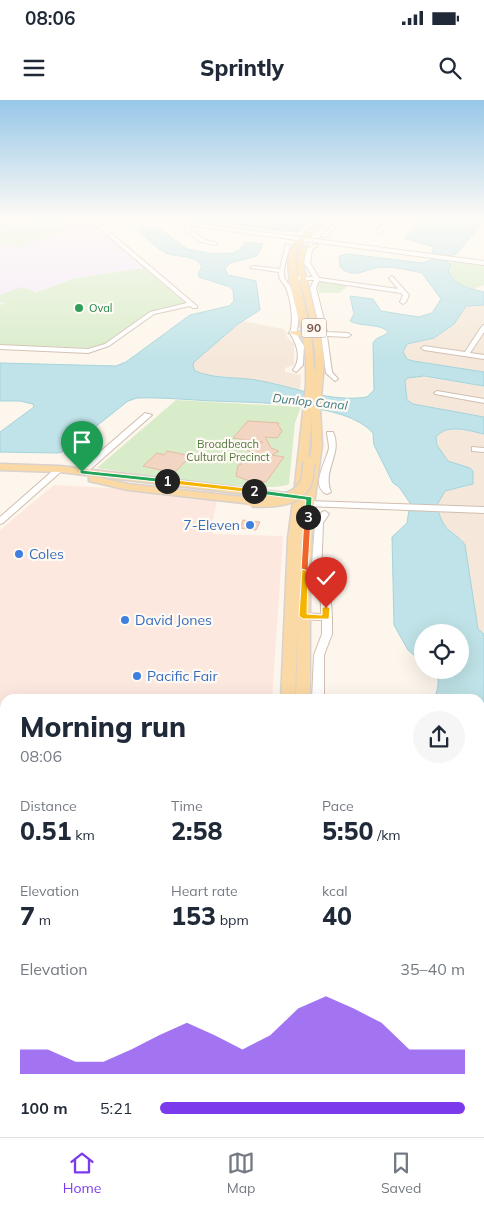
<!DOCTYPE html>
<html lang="en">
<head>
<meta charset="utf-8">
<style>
  :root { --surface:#fff; --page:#f6f6f7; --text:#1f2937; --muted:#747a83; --line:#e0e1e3; --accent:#7c3aed }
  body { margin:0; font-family:Mulish,sans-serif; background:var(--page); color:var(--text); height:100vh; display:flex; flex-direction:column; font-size:19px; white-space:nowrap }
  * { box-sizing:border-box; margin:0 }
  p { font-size:16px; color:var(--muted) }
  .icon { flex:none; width:28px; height:28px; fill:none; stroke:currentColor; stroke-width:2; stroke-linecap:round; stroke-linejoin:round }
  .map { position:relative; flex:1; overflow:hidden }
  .side { position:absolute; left:0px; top:594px; width:485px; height:444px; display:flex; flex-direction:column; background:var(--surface); border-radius:15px 15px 0 0; box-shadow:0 5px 20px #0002 }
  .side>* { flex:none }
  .buttons { position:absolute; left:414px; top:524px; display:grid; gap:10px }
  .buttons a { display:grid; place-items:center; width:55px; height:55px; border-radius:50%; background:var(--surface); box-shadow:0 5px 20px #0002; font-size:25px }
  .pin { position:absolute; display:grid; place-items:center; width:42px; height:42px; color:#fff; margin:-51px -21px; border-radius:50% 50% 50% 0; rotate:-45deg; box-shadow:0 0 5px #0007 }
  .pin .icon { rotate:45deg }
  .km { position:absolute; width:25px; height:25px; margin:-12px; border-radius:50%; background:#222; color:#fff; font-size:14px; line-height:25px; text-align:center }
  .round { display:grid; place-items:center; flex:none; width:52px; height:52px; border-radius:26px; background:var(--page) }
  .headline { display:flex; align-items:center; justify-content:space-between; height:85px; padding:0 20px }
  h1 { font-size:28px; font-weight:800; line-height:38px }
  .stats { display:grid; grid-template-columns:repeat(3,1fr); gap:8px; height:85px; padding:5px 20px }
  .stats div { display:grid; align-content:center }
  .stats b { font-size:25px; font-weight:800 }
  .stats small { font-size:14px; font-weight:400 }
  .stats p { font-size:14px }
  .chart { height:140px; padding:10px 20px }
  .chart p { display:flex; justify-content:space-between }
  .chart svg { width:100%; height:90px; margin-top:5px; fill:var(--accent); opacity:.7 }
  ul { padding:0 20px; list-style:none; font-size:16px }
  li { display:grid; grid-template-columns:80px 60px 1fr; align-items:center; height:38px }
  li i { height:12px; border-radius:6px; background:var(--accent) }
  .status { display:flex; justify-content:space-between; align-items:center; height:35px; padding:0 25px; background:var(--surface); direction:ltr }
  .status svg { height:14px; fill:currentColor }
  header { display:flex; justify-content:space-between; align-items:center; height:65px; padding:0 20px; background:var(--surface); font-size:22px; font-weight:800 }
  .tabs { display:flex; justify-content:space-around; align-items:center; height:70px; border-top:1px solid var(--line); background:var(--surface); font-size:14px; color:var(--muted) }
  .tabs a { display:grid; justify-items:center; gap:2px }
  .tabs .selected { color:var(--accent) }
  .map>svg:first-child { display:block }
</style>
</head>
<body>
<div class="status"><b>08:06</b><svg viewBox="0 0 49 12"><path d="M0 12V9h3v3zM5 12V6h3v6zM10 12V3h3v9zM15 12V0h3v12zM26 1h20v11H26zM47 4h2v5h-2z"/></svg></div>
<header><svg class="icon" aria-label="menu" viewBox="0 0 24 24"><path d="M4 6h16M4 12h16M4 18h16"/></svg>Sprintly<svg class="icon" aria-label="search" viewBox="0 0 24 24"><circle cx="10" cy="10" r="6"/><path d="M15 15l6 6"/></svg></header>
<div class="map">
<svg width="484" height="1037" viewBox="0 0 484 1037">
  <rect width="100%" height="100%" fill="#fdf6ec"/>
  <g fill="#f5e8da">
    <path d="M474 205H484V272L413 261 404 256 403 252 407 244 434 238 454 224 466 206Z"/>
    <path d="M242 221 284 229 287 237 294 244V265L285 268V272L301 275 300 290 274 283 209 275 195 271 193 266 194 262Z"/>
    <path d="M416 276 484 286V317L413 304 407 300 405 281 407 278Z"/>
    <path d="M454 329 484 334V534L478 529 465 445 462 439 451 431 443 423 439 416 437 405 445 391 470 386 452 364 448 361 437 345 436 337 439 333Z"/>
  </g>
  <path fill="#fde8e0" d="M54 385 127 389 217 400 211 431 214 434 283 436 272 599H5V746L0 745V430Z"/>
  <path fill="#f3e8fa" d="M0 117H84L144 168 75 178 0 204Z"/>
  <g fill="#d8ecc9">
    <path d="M40 117 79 124 20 147 0 143V132Z"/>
    <path d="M452 161 484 165V185L473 189 453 181 448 170Z"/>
    <path d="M144 168 186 204 151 211 102 246 94 248 0 245V205L4 203 0 202V195L22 187 36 192 29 195 75 178Z"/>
    <path d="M322 181 349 185 339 193H319L318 185Z"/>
    <path d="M176 300 301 307 295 323 289 384C273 395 125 372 97 368Z"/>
  </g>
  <g fill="#bfe3e8" stroke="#a5d3da">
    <path d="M171 117H245L257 123 276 122 280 117H316L297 132Z"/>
    <path d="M425 117H484V121L456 154 448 157 445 160 451 164 448 170C454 186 469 188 484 192V205L466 206 454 224 434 238 407 244 403 252 407 259 413 261 484 272V286L424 276 407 278 405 281 407 300 413 304 484 317V334C469 331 447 323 436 337L437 345 448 361 470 368 473 371V384L445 391 437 405C439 415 442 424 450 431 456 436 461 438 465 445L478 529 484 534V623L480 627V599H434C438 589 441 579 434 570H460V532H422V562L408 550 394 525 392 437 407 423 410 403 399 387 393 383 374 345 373 333C345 301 254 303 214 301 188 300 162 297 137 298L128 301 65 351 58 353 0 352V332L34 307 33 304 20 301H0V263L116 266 126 262 190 215 229 206 234 201 233 190 230 187 199 177 198 174 202 167C196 154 178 158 166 153 156 148 147 138 138 131L141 128 161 130 187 149 213 154 234 153 240 149 245 142 263 144 257 156 230 163 225 169 228 175 256 181 260 210 238 224 194 262 193 266 195 271C214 279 237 277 256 280 292 286 330 303 367 297L374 290 373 243C376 236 386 237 388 231 377 223 361 227 350 221L354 214 350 196 373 199 381 211 419 217 432 213 441 199 422 173C409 170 395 167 382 167 368 167 355 181 340 167L339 156 347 154 423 163 431 160 434 155 432 152 434 147 404 138Z"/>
    <rect x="0" y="745" width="5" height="109"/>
  </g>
  <g fill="#f3d5c3" stroke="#e6bba3">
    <path d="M248 321 279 323 278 325 282 331 277 338 265 337 271 348 279 351 272 355 284 357 266 382 258 380 255 383 236 376 238 365H241V362H244V358L261 357 247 350 263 342 233 338Z"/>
    <path d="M167 351 191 356 174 373 143 366 157 353 164 355Z"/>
    <path d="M243 420 260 422 256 430 240 428Z"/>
  </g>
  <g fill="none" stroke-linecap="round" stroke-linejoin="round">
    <path stroke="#dcd0c4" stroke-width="15" stroke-dasharray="15 8" stroke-linecap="butt" d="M480 769 484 771"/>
    <defs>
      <g id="minor">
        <path d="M101 117H106L99 123 197 206V208H193L190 206 154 214 109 246 88 253 0 249V245L88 249 105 244 150 212 187 203 94 124V122Z"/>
        <path d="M132 117H146L484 161V165L193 126 189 128 205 140 217 143 215 145 201 142 184 129 187 125Z"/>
        <path d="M342 117H347L326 137H322V135Z"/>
        <path d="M390 117H395L380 133H376V131Z"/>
        <path d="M286 144 290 145C288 154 283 167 284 176 285 181 288 182 290 186 296 200 301 219 296 233L304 246 303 265 296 272 293 270C302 258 297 245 290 233 294 221 291 198 285 186 281 180 279 180 279 172L250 168 253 166 280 169Z"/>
        <path d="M316 144 318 145 312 150 310 163 319 178 398 189 389 178 392 176 409 195 406 202 403 204 400 202 403 195 401 193 319 181 316 188 327 232 348 233 351 235 348 237 327 236 332 272 338 279 335 281 326 273 321 234 310 188 314 180H294L291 178 294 176 313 177 304 163 307 149Z"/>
        <path d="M484 225V232L470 253 484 255V259L424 250 421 248 424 246 465 252 482 226Z"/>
        <path d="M437 291 484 299V303L435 294 434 293Z"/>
        <path d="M145 313 152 315 85 374H79V370Z"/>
        <path d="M327 332H333C343 354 322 369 331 392L327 394C309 387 327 360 329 348 329 342 327 337 327 332Z"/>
        <path d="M472 347 484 348V352L472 351Z"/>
        <path d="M57 367H63L64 369 3 423 0 424V417Z"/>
        <path d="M309 401 484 407V413L306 406V402Z"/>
        <path d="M325 411 329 414 323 423 321 477 323 487 331 503 332 517V534L324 555V599H312L314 555 322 534V520L298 519 293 516 298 513 321 514V503L313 487 311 477 315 423 322 412Z"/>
        <path d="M484 663V676L480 677V664Z"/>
        <rect x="267" y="1032" width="32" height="5"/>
      </g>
      <g id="major">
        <path d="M326 117H333C318 130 296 139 295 161L311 235 315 274C318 238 304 200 297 165L298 155 302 146 307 145 303 165 321 240 324 263 320 309 322 345 314 404 310 471V599H296L298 510 295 599H281L288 439 293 400 60 372 0 370V364L60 366 294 394 306 285V258L303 237 289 233 293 231 302 232C298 212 281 165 292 148 300 135 314 126 326 117ZM312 317V345L304 404 299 462Z"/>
        <path d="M93 376 128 384 252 398 257 401 252 404 128 390 89 381V377Z"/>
      </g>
      <g id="highway">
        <rect x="0" y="936" width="5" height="20"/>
        <rect x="480" y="950" width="4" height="22"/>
        <rect x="0" y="959" width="5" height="22"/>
        <rect x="480" y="976" width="4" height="22"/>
      </g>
    </defs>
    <use href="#minor" stroke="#d1beb0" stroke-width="2"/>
    <use href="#major" stroke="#dad1cd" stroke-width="3"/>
    <use href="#highway" stroke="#dad1cd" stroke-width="2"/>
    <use href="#minor" fill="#fff" fill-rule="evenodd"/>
    <use href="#major" fill="#fbd9a5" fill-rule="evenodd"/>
    <use href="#highway" fill="#f7b7a3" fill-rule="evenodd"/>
    <g stroke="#b9a8c9" stroke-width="2">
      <path d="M0 904H5"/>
      <path d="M480 936H484"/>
    </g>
    <defs>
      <path id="major-bridge" d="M252 401C270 402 297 402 306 383 308 377 308 369 309 363"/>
    </defs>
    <use href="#major-bridge" stroke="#dad1cd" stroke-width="14" stroke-linecap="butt"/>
    <use href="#major-bridge" stroke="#fbd9a5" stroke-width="11"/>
  </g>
  <linearGradient id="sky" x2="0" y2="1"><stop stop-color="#97c7e8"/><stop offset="0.45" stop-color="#fefbf6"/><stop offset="1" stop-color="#fefbf6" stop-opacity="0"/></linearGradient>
  <rect width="484" height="262" fill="url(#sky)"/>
  <path fill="#22a559" stroke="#fff" d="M80 370 167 379 170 381 167 383 82 374 80 373Z"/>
  <path fill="#f5b400" stroke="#fff" d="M167 379 254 389 257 391 254 393 164 383 163 381Z"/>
  <path fill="#22a559" stroke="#fff" d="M254 389 312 397 311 417 308 419 304 417 306 400 251 393 250 391Z"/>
  <path fill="#f0652b" stroke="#fff" d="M308 415 311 417 308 471 304 473 301 471 304 417Z"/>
  <path fill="#f5b400" stroke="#fff" d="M302 469 308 471 307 514 322 515V508L326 506 330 508 329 519H303L299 516Z"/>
  <circle fill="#2e9e5b" stroke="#fffaf3" stroke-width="2" cx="79" cy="208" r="5"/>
  <g fill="#3f7fe0" stroke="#fffaf3" stroke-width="2">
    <circle cx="250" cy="425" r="5"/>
    <circle cx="19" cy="454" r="5"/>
    <circle cx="125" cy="520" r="5"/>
    <circle cx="137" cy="576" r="5"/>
  </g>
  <g text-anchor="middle" stroke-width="4.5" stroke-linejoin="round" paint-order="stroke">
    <g font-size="11" fill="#27864d" stroke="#fffaf3" text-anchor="start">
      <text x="89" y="212">Oval</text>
    </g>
    <g font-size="11" fill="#537a41" stroke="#fffaf3">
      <text x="228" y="348">Broadbeach<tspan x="228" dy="13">Cultural Precinct</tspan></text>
    </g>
    <rect fill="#fffaf3" stroke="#a28b7f" stroke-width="1" x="301.5" y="218.5" width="25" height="19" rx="4"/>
    <g font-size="12" font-weight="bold" fill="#7a5c4d">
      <text x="314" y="232">90</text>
    </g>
    <g font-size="12" font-style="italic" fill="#437c86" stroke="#fffaf3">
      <text transform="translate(310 302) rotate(6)" y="4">Dunlop Canal</text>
    </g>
    <g font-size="14" fill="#366cbe" stroke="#fffaf3" text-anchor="start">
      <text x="240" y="430" text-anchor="end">7-Eleven</text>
      <text x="29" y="459">Coles</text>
      <text x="135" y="525">David Jones</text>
      <text x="147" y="581">Pacific Fair</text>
    </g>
  </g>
</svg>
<div class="buttons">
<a><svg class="icon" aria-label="locate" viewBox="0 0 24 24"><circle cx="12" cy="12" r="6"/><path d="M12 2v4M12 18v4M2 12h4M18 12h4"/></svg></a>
</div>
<div class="pin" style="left:82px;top:372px;background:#1e9e55"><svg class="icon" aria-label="arrive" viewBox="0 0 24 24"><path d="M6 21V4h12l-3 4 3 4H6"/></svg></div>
<div class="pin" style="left:326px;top:508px;background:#d93025"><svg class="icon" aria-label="check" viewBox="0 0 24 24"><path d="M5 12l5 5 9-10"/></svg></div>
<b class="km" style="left:167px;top:381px">1</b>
<b class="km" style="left:254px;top:391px">2</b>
<b class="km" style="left:308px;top:417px">3</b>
<section class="side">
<div class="headline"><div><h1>Morning run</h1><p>08:06</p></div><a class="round"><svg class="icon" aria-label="share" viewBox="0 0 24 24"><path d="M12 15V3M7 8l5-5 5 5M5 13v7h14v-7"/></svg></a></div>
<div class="stats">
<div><p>Distance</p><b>0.51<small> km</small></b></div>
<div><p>Time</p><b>2:58</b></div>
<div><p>Pace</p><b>5:50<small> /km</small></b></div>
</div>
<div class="stats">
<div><p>Elevation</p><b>7<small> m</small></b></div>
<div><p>Heart rate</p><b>153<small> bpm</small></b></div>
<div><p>kcal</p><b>40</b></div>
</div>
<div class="chart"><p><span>Elevation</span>35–40 m</p>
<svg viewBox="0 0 160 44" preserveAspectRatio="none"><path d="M0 44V32L10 32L20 38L30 38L40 32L50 25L60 19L70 25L80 32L90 25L100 12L110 6L120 12L130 19L140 32L150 32L160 32V44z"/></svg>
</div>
<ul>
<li><b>100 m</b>5:21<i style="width:100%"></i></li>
</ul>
</section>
</div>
<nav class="tabs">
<a class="selected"><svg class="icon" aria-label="home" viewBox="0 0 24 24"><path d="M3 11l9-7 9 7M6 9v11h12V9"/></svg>Home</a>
<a><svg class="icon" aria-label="map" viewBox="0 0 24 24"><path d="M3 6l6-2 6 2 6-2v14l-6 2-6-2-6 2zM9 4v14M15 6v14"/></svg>Map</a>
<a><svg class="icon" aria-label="saved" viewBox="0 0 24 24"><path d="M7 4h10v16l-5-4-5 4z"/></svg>Saved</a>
</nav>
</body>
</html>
